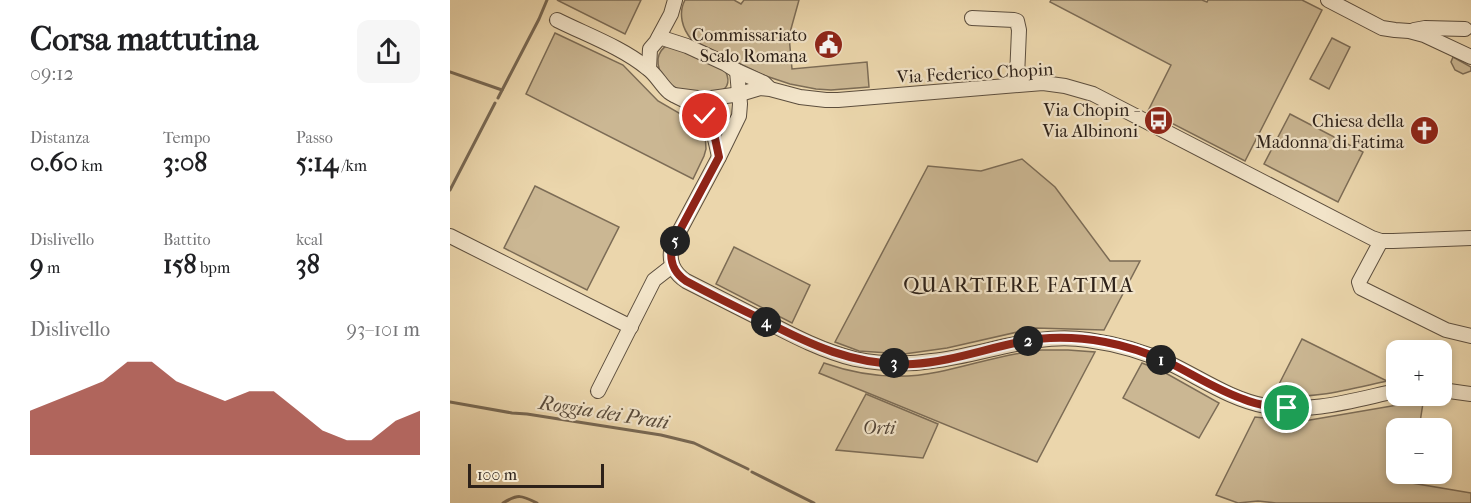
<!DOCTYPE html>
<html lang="it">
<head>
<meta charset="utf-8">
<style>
  :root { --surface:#fff; --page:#f6f6f6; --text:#202124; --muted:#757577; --accent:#8f2418 }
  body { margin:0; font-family:"IM FELL French Canon",serif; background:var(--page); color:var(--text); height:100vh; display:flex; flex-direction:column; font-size:22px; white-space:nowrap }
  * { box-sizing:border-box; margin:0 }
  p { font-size:20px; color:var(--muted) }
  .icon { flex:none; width:33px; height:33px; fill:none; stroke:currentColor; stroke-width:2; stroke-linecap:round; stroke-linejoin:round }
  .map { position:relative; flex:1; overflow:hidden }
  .sheet { display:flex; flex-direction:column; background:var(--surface); width:450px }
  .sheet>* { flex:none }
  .tools { position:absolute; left:936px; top:340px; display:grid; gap:12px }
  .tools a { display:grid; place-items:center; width:66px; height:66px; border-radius:12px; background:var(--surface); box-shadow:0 3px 9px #0003; font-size:30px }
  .scale { position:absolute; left:18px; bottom:15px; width:136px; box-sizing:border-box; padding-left:6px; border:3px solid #2d2119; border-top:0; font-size:16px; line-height:21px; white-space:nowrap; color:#2d2119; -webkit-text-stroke:4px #f2e4c9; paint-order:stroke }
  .pin { position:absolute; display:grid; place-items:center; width:51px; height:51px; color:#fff; margin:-26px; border:3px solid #fff; border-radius:50%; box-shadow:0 2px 6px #0007 }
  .km { position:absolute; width:30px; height:30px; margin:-15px; border-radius:50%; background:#222; color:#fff; font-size:16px; line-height:30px; text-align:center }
  .round { display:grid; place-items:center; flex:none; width:63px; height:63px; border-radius:12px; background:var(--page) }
  .overview { display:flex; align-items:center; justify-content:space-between; height:102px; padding:0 30px }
  h1 { font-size:33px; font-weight:700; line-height:45px }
  .stats { display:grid; grid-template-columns:repeat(3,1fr); gap:9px; height:102px; padding:6px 30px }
  .stats div { display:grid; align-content:center }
  .stats b { font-size:26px; font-weight:700 }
  .stats small { font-size:16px; font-weight:400 }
  .stats p { font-size:16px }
  .chart { height:168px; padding:12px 30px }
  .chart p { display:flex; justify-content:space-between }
  .chart svg { width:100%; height:108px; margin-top:6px; fill:var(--accent); opacity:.7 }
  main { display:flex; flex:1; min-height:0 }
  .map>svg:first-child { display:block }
</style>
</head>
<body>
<main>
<section class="sheet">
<div class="overview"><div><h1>Corsa mattutina</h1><p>09:12</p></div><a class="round"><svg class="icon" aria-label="share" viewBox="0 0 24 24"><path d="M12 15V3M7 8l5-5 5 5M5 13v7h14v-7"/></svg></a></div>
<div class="stats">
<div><p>Distanza</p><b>0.60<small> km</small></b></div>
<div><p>Tempo</p><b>3:08</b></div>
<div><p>Passo</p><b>5:14<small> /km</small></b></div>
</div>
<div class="stats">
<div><p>Dislivello</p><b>9<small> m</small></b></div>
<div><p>Battito</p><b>158<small> bpm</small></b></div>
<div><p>kcal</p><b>38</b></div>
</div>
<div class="chart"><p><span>Dislivello</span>93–101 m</p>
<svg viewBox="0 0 160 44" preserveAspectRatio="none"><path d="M0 44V26L10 22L20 18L30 14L40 6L50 6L60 14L70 18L80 22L90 18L100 18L110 26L120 34L130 38L140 38L150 30L160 26V44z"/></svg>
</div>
</section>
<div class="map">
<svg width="1021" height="503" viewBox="0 0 1021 503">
  <rect width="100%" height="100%" fill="#ebd6ac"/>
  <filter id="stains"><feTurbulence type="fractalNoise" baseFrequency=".00333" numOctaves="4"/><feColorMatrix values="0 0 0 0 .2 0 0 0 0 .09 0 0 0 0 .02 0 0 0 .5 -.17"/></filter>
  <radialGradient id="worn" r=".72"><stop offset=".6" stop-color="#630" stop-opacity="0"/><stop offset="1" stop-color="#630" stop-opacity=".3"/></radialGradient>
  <g fill="#cbb793" stroke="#7c6c56" stroke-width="1.5">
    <path d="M107 0H191L175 34Z"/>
    <path d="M235 0H284L291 4 294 0H349L339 36 342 69 417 62 419 87 381 90 366 89 340 84 313 75 242 40C232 29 228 13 235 0Z"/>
    <path d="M601 0H752L757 2 758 0H852L872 10 795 161 698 111 721 65 600 2Z"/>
    <path d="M105 33 173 65 208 101 248 124 255 134 256 149 254 156 243 179 76 94Z"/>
    <path d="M882 38 900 47 879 89 860 79Z"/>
    <path d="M218 45 274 69C280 78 280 89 268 92 263 94 256 92 250 92 244 92 237 93 231 91 218 86 207 73 208 59 209 52 212 48 218 45Z"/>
    <path d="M1003 57 1021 67V71L1013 74 1005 70 1001 62Z"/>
    <path d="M840 114 913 152 888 202 814 164Z"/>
    <path d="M572 159 605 187 660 261H690L654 330 585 328 497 348 454 354 409 351 385 342 478 166 531 171Z"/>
    <path d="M85 186 169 227 137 290 54 248Z"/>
    <path d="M284 247 360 285 342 323 266 284Z"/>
    <path d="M852 339 937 381C900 389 861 400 823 396Z"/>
    <path d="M592 350H618L645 352 587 462 369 373 374 363C411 376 450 380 488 372 523 365 557 353 592 350Z"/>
    <path d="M692 363 712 371 769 403 749 438 673 398Z"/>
    <path d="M416 394 488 424 473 458 386 450Z"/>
    <path d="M965 402 973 403 969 429H946V474H962V483L1021 493V503H826L808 501 788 503 766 495 805 417 843 421 860 420Z"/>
  </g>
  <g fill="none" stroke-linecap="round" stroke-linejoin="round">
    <g stroke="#786853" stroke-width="3">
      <path d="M0 72 52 90"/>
      <path d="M48 98 89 19 97 0"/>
      <path d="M0 190 45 103"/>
      <path d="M0 402 62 413 77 414 211 435 244 443 298 469"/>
      <path d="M302 472 364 503"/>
      <path d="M53 503C68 494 71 495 87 503"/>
    </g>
    <defs>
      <g id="minor">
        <path d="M878 0 932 28 945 30 959 31 974 35 1021 57"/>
        <path d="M522 18 564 20 567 21 569 30 567 77"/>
        <path d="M107 20C137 35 171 47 197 68 206 74 211 85 219 92 227 98 239 101 247 108 263 121 265 138 269 157"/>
        <path d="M964 30 975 28 1015 29"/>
        <path d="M209 37 237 46 276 64 287 71 314 83 319 88"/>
        <path d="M199 69 200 49 206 42 221 14 225 0"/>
        <path d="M287 71 290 104 289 116 269 157 222 245C218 261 223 272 236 281 262 294 287 307 313 320 342 335 372 351 405 359 430 364 457 365 482 361 535 355 583 332 638 340 667 344 695 352 721 364 752 379 782 400 816 406 860 414 904 400 946 391"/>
        <path d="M224 95 255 99 290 94 310 88 320 89 350 97 376 100H388L593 83 615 86 643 94 922 238 931 241H943L1021 238"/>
        <path d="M0 236 181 327"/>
        <path d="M931 241 909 282 911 288 996 330 1021 336"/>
        <path d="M992 390 1021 394"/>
        <path d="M148 391 204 280 222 266"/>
      </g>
    </defs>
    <use href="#minor" stroke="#5c4e3e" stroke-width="16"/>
    <use href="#minor" stroke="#f2e4c9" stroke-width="14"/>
  </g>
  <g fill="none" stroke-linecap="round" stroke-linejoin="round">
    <defs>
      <path id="route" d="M255 116 263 129 269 157 222 245C219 261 223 272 236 281 260 294 284 306 309 318 358 344 406 367 463 364 499 362 534 349 570 342 598 336 627 337 655 342 677 346 700 354 720 363 744 375 767 390 793 399 807 405 822 407 837 408"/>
    </defs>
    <use href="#route" stroke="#fff" stroke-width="12"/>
    <use href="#route" stroke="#8f2418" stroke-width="8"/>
  </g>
  <defs>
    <symbol id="civic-disc" viewBox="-11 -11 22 22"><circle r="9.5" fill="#8f2418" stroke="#f2e4c9"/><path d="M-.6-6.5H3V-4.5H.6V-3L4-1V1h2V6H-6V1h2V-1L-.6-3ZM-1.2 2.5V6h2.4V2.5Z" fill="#fff"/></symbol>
    <symbol id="bus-disc" viewBox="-11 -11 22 22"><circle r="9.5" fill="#8f2418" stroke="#f2e4c9"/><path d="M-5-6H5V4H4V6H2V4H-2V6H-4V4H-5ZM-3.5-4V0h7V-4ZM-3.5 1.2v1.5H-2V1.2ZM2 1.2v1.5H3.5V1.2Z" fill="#fff"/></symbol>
    <symbol id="church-disc" viewBox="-11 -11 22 22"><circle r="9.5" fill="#8f2418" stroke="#f2e4c9"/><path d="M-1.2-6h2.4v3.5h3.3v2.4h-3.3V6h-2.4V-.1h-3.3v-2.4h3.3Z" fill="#fff"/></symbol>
  </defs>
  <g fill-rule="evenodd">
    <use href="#civic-disc" x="362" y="28" width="33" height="33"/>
    <use href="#bus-disc" x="692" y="104" width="33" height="33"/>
    <use href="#church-disc" x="958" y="114" width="33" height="33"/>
  </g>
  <g text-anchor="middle" stroke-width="4.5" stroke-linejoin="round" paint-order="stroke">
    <g font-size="18" fill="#2d2119" stroke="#f2e4c9" text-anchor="end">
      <text x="357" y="41">Commissariato<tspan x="357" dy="21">Scalo Romana</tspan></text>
      <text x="688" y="116">Via Chopin -<tspan x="688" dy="21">Via Albinoni</tspan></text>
      <text x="954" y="127">Chiesa della<tspan x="954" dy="21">Madonna di Fatima</tspan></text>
    </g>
    <g font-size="18" fill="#2d2119" stroke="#f2e4c9">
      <text transform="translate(525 73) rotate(-3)" y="6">Via Federico Chopin</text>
    </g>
    <g font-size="18" font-style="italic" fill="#544638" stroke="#f2e4c9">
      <text x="429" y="434">Orti</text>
    </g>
    <g font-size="20" font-style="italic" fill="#594b3b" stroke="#f2e4c9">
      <text transform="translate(154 412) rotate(9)" y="7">Roggia dei Prati</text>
    </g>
    <g font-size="21" letter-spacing="1.5" fill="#2d2119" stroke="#f2e4c9">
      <text x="569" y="292">QUARTIERE FATIMA</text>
    </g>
  </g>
  <rect width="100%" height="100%" filter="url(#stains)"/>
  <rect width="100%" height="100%" fill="url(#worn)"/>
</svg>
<div class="tools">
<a>+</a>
<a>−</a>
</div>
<div class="scale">100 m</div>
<div class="pin" style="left:837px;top:408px;background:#1e9e55"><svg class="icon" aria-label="arrive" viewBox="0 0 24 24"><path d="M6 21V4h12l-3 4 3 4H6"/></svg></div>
<div class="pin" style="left:255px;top:116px;background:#d93025"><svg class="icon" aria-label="check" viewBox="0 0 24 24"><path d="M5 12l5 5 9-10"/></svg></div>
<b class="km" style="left:711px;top:360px">1</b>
<b class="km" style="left:578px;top:341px">2</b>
<b class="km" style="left:444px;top:363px">3</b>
<b class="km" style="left:316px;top:322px">4</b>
<b class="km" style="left:225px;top:241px">5</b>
</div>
</main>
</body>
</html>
